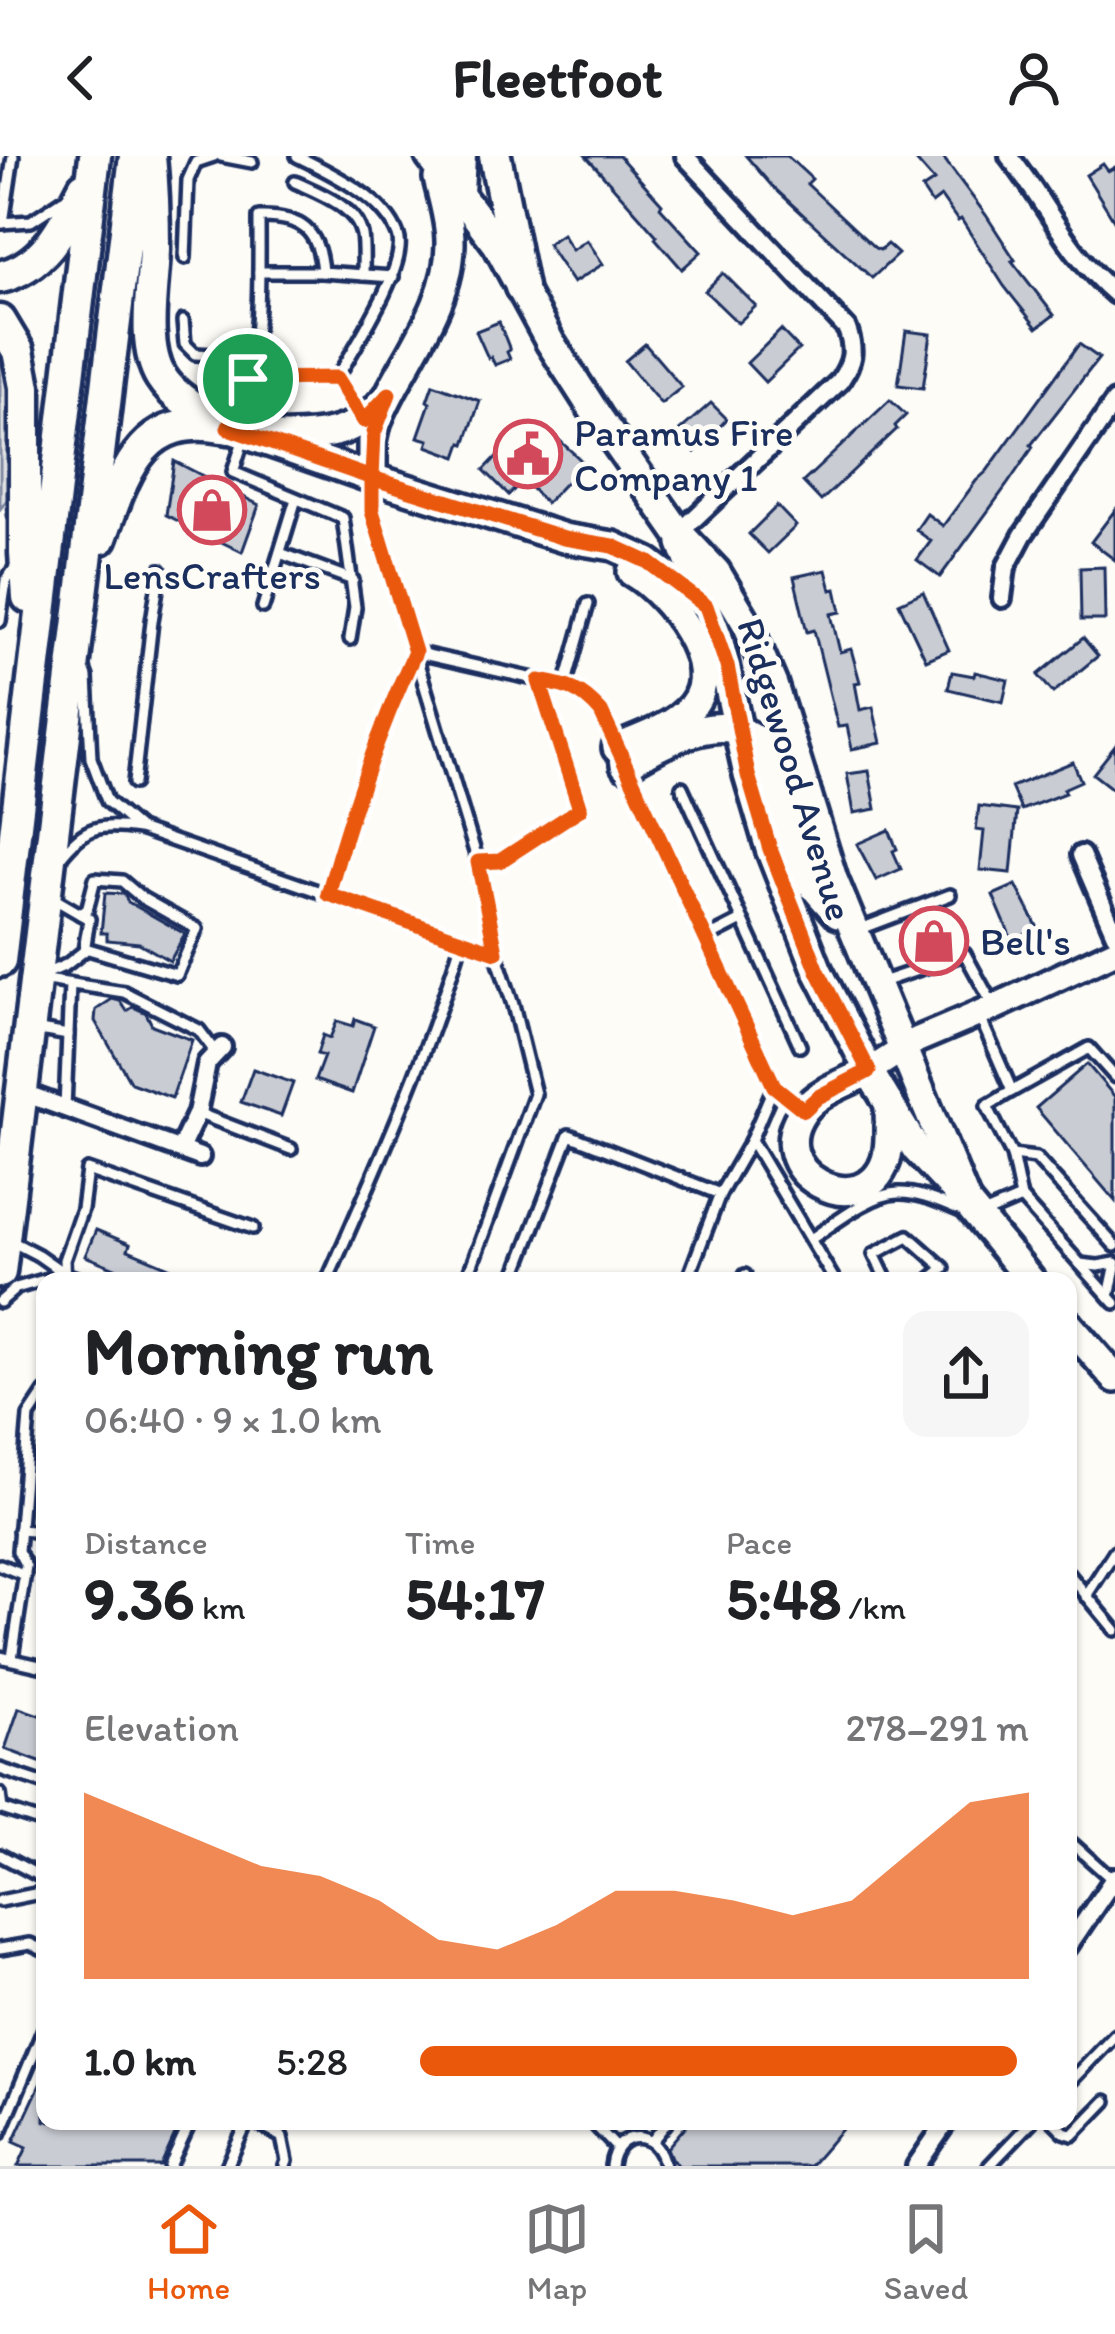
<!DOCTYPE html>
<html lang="en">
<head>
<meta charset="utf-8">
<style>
  :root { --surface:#fff; --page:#f6f6f6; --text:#202124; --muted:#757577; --line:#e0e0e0; --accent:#ea580c }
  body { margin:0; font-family:Itim,sans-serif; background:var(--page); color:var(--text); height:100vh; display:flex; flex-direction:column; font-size:45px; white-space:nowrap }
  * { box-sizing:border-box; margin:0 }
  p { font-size:39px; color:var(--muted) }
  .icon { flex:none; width:66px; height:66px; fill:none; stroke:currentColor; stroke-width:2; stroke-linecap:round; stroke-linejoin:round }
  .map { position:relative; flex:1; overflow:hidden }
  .drawer { position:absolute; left:36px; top:1116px; width:1041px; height:858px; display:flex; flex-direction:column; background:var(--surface); border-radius:24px; box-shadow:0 3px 9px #0004 }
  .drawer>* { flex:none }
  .pin { position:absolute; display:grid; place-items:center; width:102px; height:102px; color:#fff; margin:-51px; border:6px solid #fff; border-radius:50%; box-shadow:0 3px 12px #0007 }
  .round { display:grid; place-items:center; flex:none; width:126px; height:126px; border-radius:24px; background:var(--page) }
  .summary { display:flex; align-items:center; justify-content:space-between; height:204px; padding:0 48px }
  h1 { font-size:66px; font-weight:800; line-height:90px }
  .stats { display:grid; grid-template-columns:repeat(3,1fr); gap:18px; height:204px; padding:12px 48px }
  .stats div { display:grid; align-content:center }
  .stats b { font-size:60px; font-weight:800 }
  .stats small { font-size:33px; font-weight:400 }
  .stats p { font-size:33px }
  .chart { height:336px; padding:24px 48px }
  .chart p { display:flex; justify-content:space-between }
  .chart svg { width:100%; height:216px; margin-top:12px; fill:var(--accent); opacity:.7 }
  ul { padding:0 48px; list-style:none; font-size:39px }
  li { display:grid; grid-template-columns:192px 144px 1fr; align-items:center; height:90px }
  li i { height:30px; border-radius:15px; background:var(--accent) }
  header { display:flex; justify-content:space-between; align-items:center; height:156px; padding:0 48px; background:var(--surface); font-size:54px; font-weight:800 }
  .tab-bar { display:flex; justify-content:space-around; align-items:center; height:168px; border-top:3px solid var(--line); background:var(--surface); font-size:33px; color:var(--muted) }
  .tab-bar a { display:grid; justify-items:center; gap:6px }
  .tab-bar .current { color:var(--accent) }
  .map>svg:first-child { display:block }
</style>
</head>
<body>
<header><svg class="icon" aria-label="back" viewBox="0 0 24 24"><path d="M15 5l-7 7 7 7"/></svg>Fleetfoot<svg class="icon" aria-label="person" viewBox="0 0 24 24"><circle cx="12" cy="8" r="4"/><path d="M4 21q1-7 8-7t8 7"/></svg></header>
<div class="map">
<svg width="1115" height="2010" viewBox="0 0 1115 2010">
  <rect width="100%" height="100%" fill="#fdfcf7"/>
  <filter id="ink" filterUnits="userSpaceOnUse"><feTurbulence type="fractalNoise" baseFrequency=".00833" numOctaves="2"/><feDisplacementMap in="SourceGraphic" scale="24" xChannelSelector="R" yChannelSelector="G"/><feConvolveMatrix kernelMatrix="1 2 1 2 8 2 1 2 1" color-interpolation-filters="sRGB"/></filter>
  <g filter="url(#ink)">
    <path fill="#e0e1e3" stroke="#7e88a0" stroke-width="3" d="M0 188 14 209 17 331 0 353Z"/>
    <g fill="#c9ccd3" stroke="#1b2f5e" stroke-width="3">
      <path d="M586 0H619L662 48 660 51 701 96 682 113 655 82 657 80Z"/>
      <path d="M746 0H787L812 23 807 28 875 92 880 94 887 88 898 98 872 122 771 29Z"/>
      <path d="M912 0H942L986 59 1015 104 1012 105 1054 159 1037 172 1004 130 961 63 958 65 941 41 932 48 922 33 934 25Z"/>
      <path d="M1103 8 1108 15 1115 11V66L1086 19Z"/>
      <path d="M562 78 572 94 587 84 603 108 573 127 547 88Z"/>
      <path d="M723 117 756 150 738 167 705 135Z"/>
      <path d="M499 166 510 194 507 196 510 203 495 209 491 201 488 202 476 175Z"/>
      <path d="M781 174 799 193 765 226 747 207Z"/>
      <path d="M906 175 931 178 923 232 898 229Z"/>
      <path d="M645 188 682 231 661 248 625 205Z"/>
      <path d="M1079 188 1099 202 1031 289 1033 291 1007 329 940 421 917 404 931 385 916 374 927 358 943 370 976 325 987 315Z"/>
      <path d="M433 228 480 245 465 288 462 287 457 301 427 290 429 284 418 281 430 247 427 245Z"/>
      <path d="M890 244 906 259 895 270 897 273 821 345 803 326Z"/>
      <path d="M711 247 727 263 695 296 677 277Z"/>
      <path d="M528 268 550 289 557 282 584 307 546 347 523 324 509 339 484 314Z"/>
      <path d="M174 305 259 349 242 396 166 359Z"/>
      <path d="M777 350 796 370 768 397 749 378Z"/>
      <path d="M1115 354V404L1091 386Z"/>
      <path d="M1104 411 1105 464H1081L1080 412Z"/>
      <path d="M826 414 831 434 836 433 841 456 831 458 840 496 851 493 860 526 855 527 860 554 873 551 881 587 852 593 847 570 838 571 814 474 807 476 794 421Z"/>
      <path d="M923 436 949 494 926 504 899 447Z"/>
      <path d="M1083 482 1098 500 1053 537 1038 519Z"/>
      <path d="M952 516 974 520 975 516 1008 524 1003 546 948 533Z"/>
      <path d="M1115 590V635L1093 618Z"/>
      <path d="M1073 606 1081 625 1063 633 1065 637 1021 654 1011 631Z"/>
      <path d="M869 615 876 653 854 657 847 618Z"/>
      <path d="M979 650 1017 655 1011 717 980 714 984 675 976 674Z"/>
      <path d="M889 674 897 693 893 695 901 713 876 724 857 688Z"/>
      <path d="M1016 729 1038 772 1012 784 993 739Z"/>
      <path d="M105 737 124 738 128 746 185 778 170 805 139 787 107 784V777H101Z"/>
      <path d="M926 758 966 775 959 791 946 795 906 778 913 763Z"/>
      <path d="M112 843 120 845 127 855 133 851 146 857 152 869 192 884 172 942 131 927 95 865 96 854Z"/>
      <path d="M355 863 374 870 352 937 315 924 324 900 317 898 323 879 330 882 337 865 353 870Z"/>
      <path d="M1087 908 1115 941V1045L1036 952Z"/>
      <path d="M253 913 293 927 281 960 241 946Z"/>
      <path d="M96 1074 130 1088 128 1094 202 1125H147L85 1100Z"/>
      <path d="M19 1552 45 1561V1608L5 1593Z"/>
      <path d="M45 1918V1965H181L161 2010H18L27 1991 14 1985Z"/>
      <path d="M690 1965H849L810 2010H679L672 2004 667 1992Z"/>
    </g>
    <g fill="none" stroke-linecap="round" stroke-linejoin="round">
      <defs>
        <g id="lane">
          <path d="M221 0 252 6"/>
          <path d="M297 0C330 17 384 41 398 79 409 109 353 193 337 222L362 262"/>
          <path d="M295 26C319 37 356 50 362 79 364 91 363 106 363 119"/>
          <path d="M0 67 31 65 63 44"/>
          <path d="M3 67 13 0"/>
          <path d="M185 102 188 24 196 6 214 0"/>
          <path d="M259 116H322"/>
          <path d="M183 165 185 188 195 198 252 201"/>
          <path d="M248 223 337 222"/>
          <path d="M230 267C236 252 244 238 248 223 261 179 259 108 259 61 301 60 319 74 322 116L393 121"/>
          <path d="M244 282 233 316 343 362 355 451 350 483"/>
          <path d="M372 327V355L478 706 496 797 513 849 535 938 466 1125"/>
          <path d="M280 397 353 424"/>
          <path d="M263 451 296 343"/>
          <path d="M0 465 6 425 18 407"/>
          <path d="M83 510 87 521 91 602 107 645 139 673"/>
          <path d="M565 530 588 448"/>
          <path d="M628 615 774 930 803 953"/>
          <path d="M134 627 152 465 160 414"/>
          <path d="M682 631 800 890"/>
          <path d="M60 702C86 669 98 668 139 673L496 797"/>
          <path d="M478 706 500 705 580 653 539 525"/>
          <path d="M329 738C350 655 379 573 414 496L565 530C597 544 602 558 616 588"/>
          <path d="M80 758 87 754 95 723 122 725 142 742 197 773 177 819 85 792"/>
          <path d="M858 774 950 739"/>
          <path d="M705 783 742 764"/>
          <path d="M45 818 66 809 84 795 89 763 51 741"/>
          <path d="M40 823 124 836 199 874 216 897"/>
          <path d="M879 827 965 798 994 851"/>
          <path d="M979 859 1012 935 1089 892 1115 921"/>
          <path d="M34 873 68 879"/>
          <path d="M774 930 751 984 835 1125"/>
          <path d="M1012 935 987 950 1012 999 1021 1042 1115 1147"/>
          <path d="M65 952 70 829"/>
          <path d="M197 957 291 993"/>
          <path d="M1012 999 1036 1002 1115 1090"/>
          <path d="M979 1060 1021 1042"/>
          <path d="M811 1083C834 1068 870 1038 898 1037 920 1036 943 1048 964 1056"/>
          <path d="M1080 1108 1098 1110 1115 1107"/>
          <path d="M65 1118 86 1125"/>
          <path d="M65 1125 64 1104 82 1053 87 1014 253 1072"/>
          <path d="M327 1125C376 1014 427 901 462 784"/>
          <path d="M513 1125 569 979 720 1038"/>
          <path d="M687 1125 720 1038 751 984"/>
          <path d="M743 1125 745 1119"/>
          <path d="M887 1125 874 1098 908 1080 944 1112 928 1125"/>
          <path d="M1109 1140 1115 1112"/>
          <path d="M0 1146 16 1132 65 1118 38 1099 9 1084"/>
          <path d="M19 1374 45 1376"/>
          <path d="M0 1409 25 1419"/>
          <path d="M1068 1417 1115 1474"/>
          <path d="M1086 1440 1115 1395"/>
          <path d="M0 1501 44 1511"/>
          <path d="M12 1502 26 1410 18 1395 29 1260 45 1236"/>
          <path d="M0 1613 45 1628"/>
          <path d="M0 1638 2 1653 45 1667"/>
          <path d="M1068 1684 1113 1724"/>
          <path d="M0 1699 45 1723"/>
          <path d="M0 1745 45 1736"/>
          <path d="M0 1793 30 1788 45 1795"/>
          <path d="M1068 1928 1115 1879"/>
          <path d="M252 1965 282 1981 287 2005 285 2010"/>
          <path d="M591 1965 616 1991"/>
          <path d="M1053 1965 1064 1976 1073 1979 1106 1945"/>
          <path d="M0 1978 45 1870"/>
          <path d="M652 1985 668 1965"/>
          <path d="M170 2010 191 1965"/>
          <path d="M227 2010 248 1965"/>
          <path d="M611 2010C615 1972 659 1972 664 2010"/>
          <path d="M989 2010 1032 1965"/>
        </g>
        <g id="street">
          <path d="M1009 0C1047 48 1067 97 1115 138"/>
          <path d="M679 377 840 225C853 205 855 195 847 173L685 0"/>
          <path d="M1002 442 1006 411 1023 379 1115 245"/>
          <path d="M1081 699 1115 778"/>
          <path d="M21 936 200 1001"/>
          <path d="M180 993 197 957 207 907 222 891"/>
          <path d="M1068 1790 1115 1721"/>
          <path d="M916 2010 947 1965"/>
        </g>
        <path id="secondary" d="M869 915 917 884 995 851 1115 795"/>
        <g id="primary">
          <path d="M430 0 497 88 550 186 598 261 679 377 716 416 747 468 773 529 833 723 966 1046"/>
          <path d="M228 272 372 322 564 382 613 390 648 406 704 448"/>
          <path d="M276 281C317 282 355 279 383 246"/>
          <path d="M372 322V285L376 267C399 208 451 152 450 86 450 64 443 43 438 22"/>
          <path d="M682 387 718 481 748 619 770 693 818 815 869 915 916 993 966 1046 1031 1125"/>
          <path d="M617 592C642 582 675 571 692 550 726 509 668 437 632 416"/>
          <path d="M625 609C666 584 743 540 770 607 785 641 786 681 803 714 811 730 827 745 838 758"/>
          <path d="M869 915C849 926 820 934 805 953 756 1016 864 1071 886 1004 891 987 889 966 889 948"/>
          <path d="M1068 1168 1115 1222"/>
        </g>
        <g id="highway">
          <path d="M150 0C153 31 154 62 154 93 153 131 141 189 161 221 176 245 205 257 228 272"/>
          <path d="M495 0 521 131"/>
          <path d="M458 37 460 0"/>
          <path d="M0 121C45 111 64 69 84 31"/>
          <path d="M0 165 18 195 25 231V398L28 441"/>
          <path d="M101 382C124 320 139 256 222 271"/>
          <path d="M0 805 95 0"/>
          <path d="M0 1116 135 0"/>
        </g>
      </defs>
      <use href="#lane" stroke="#1b2f5e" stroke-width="18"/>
      <use href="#street" stroke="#1b2f5e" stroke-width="26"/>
      <use href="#secondary" stroke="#1b2f5e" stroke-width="33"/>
      <use href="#primary" stroke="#1b2f5e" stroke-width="36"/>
      <use href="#highway" stroke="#1b2f5e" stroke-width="39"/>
      <use href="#lane" stroke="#fdfcf7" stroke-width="9"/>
      <use href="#street" stroke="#fdfcf7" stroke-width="16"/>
      <use href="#secondary" stroke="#fdfcf7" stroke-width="24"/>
      <use href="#primary" stroke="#fdfcf7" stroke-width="27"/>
      <use href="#highway" stroke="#fdfcf7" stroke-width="30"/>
    </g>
  </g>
  <g fill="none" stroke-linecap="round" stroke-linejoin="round" filter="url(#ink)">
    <defs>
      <path id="route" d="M248 223 228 272 372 322V355L415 496C379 573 351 655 328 738L496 796 478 706 500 705 580 653 539 525C568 530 581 533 601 556L774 930 804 954 818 941 869 915 818 815 770 693 748 619 727 510 706 450 648 406 613 390 564 382 372 322 374 277 389 238 364 265 337 222 248 223"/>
    </defs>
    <use href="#route" stroke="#fff" stroke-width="24"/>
    <use href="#route" stroke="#ea580c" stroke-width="15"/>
  </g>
  <defs>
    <symbol id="civic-ring" viewBox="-11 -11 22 22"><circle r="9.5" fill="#fdfcf7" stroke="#d1495b" stroke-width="1.5"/><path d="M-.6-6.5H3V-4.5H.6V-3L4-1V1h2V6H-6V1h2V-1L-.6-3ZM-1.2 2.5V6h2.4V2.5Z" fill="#d1495b"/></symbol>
    <symbol id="shop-ring" viewBox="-11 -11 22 22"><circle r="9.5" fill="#fdfcf7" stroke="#d1495b" stroke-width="1.5"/><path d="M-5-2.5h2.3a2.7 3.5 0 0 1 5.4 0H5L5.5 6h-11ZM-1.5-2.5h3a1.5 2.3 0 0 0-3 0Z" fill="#d1495b"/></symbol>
  </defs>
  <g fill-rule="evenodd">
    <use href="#civic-ring" x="490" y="260" width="76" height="76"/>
    <use href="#shop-ring" x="174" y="316" width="76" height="76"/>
    <use href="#shop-ring" x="896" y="747" width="76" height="76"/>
  </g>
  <g text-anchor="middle" stroke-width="10" stroke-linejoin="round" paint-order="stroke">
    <g font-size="39" fill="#1b2f5e" stroke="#fdfcf7" text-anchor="start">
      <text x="574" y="290">Paramus Fire<tspan x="574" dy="45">Company 1</tspan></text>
      <text x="212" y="433" text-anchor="middle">LensCrafters</text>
      <text x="980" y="799">Bell's</text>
    </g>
    <g font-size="39" fill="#1b2f5e" stroke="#fdfcf7">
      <text transform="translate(796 613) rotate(73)" y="14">Ridgewood Avenue</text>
    </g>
  </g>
</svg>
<div class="pin" style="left:248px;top:223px;background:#1e9e55"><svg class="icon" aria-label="arrive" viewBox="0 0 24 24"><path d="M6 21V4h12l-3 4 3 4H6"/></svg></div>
<section class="drawer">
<div class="summary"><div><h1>Morning run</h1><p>06:40 · 9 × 1.0 km</p></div><a class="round"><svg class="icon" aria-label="share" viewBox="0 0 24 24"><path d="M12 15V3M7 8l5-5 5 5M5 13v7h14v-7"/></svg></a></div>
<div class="stats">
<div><p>Distance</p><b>9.36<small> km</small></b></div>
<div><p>Time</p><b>54:17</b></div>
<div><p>Pace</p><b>5:48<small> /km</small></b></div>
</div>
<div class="chart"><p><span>Elevation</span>278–291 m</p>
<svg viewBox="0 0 160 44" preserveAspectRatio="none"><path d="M0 44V6L10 11L20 16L30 21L40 23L50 28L60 36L70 38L80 33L90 26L100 26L110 28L120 31L130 28L140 18L150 8L160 6V44z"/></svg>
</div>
<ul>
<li><b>1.0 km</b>5:28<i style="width:98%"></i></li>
</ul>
</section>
</div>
<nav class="tab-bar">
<a class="current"><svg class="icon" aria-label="home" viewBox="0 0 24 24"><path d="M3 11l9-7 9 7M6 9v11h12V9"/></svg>Home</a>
<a><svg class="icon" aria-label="map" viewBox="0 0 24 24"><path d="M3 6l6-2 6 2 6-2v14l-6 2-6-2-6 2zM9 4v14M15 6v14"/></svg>Map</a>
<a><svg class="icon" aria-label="saved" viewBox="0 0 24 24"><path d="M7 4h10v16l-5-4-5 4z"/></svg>Saved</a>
</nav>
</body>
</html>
